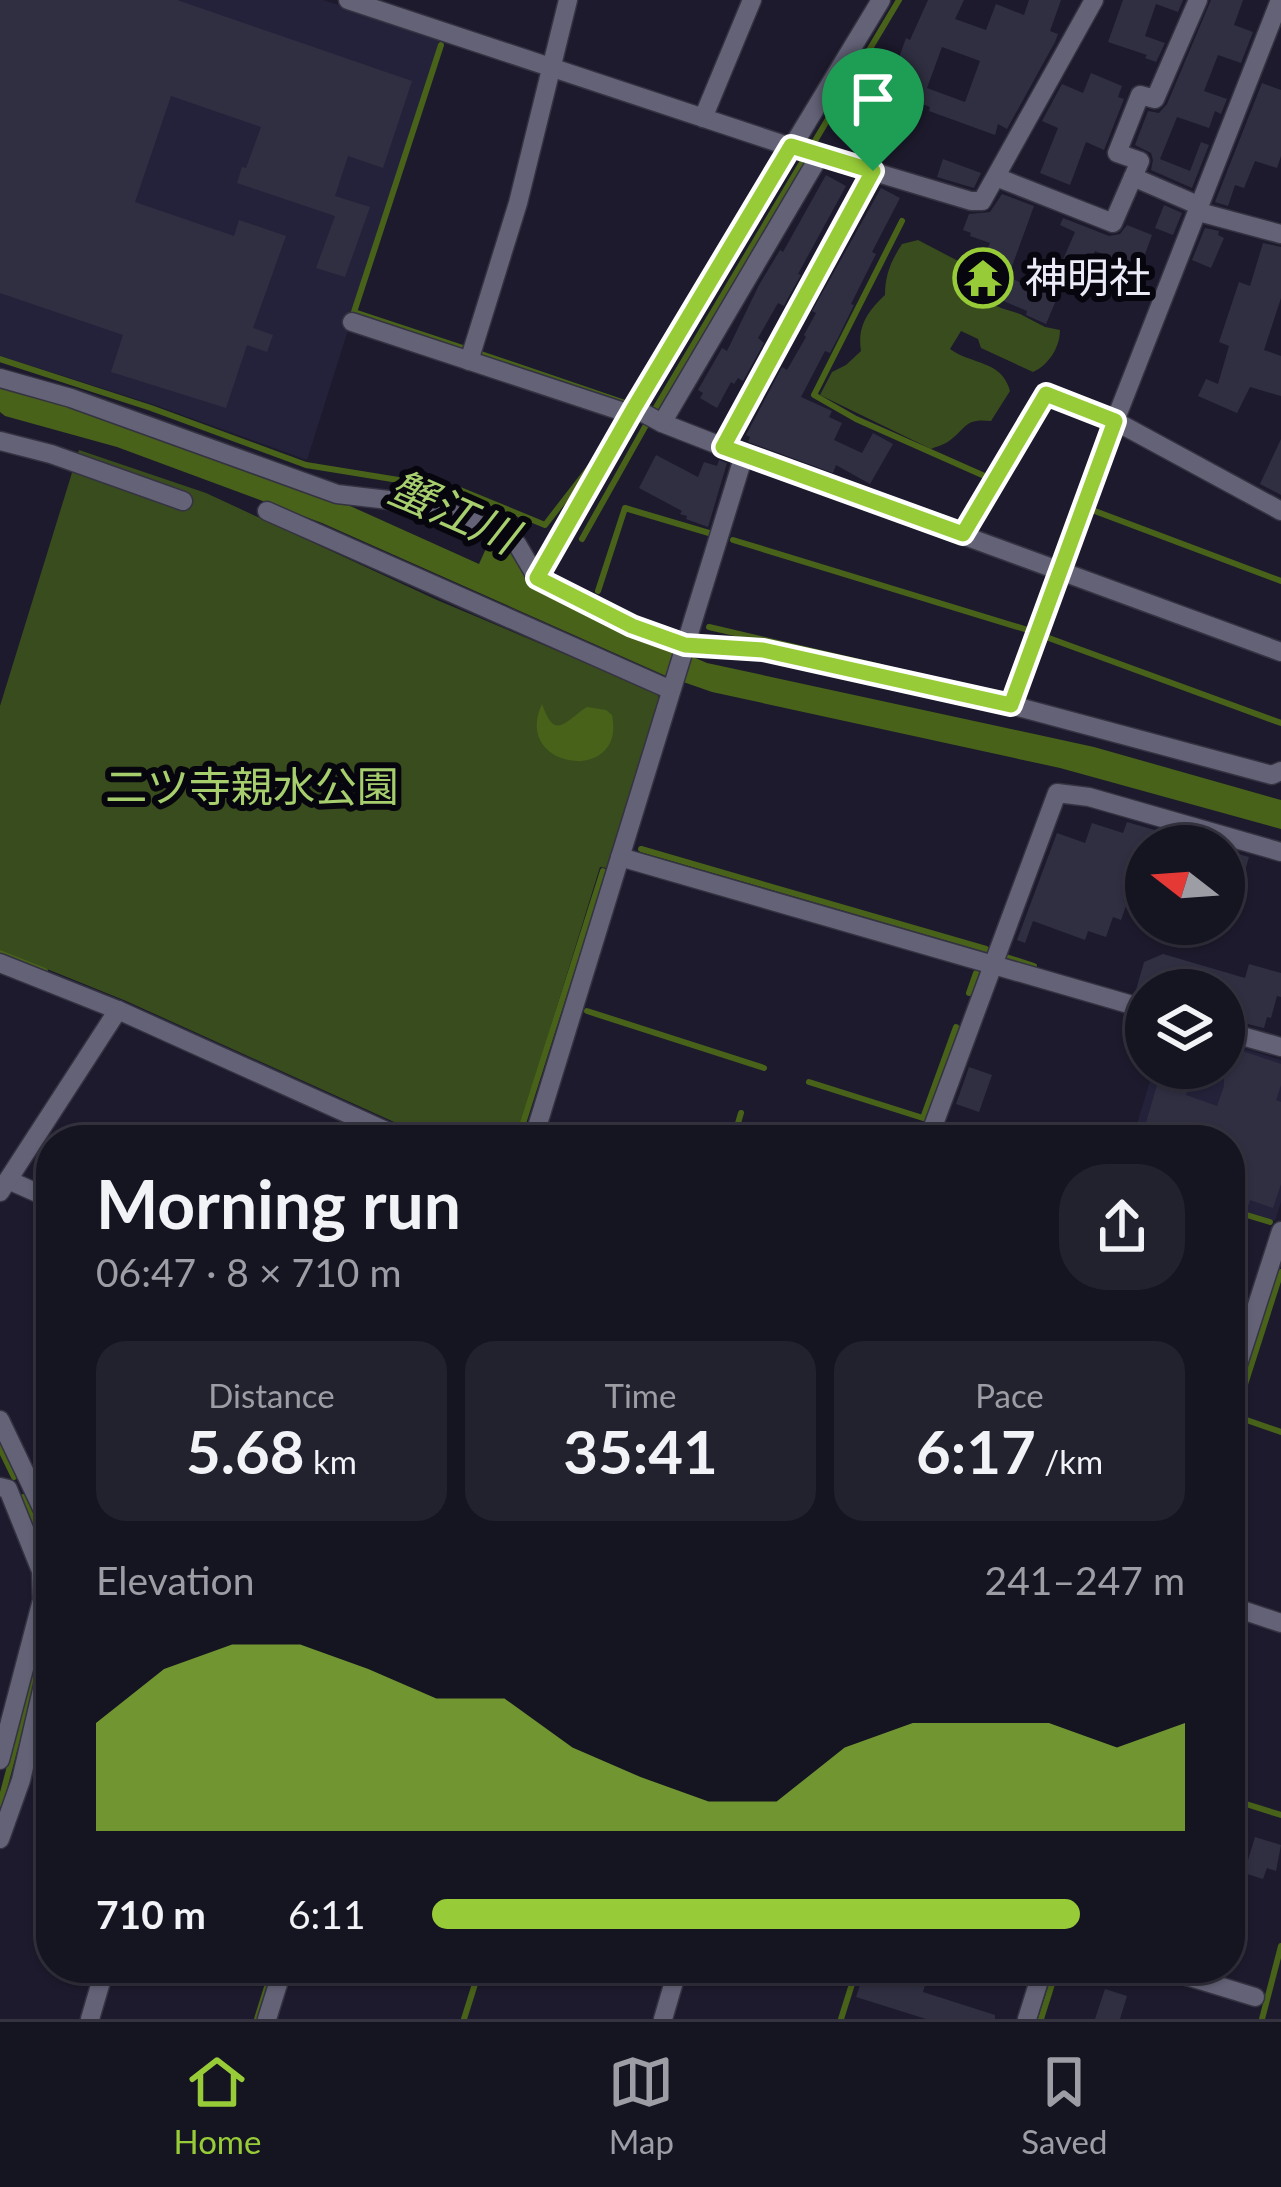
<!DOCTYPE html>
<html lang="en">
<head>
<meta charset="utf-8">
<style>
  :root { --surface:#151421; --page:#22212e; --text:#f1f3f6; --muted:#9d9ea5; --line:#34333f; --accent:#97cc38 }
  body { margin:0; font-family:Lato,"Noto Sans JP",sans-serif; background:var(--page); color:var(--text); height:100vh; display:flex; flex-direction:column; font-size:45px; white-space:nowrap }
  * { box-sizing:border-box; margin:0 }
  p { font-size:39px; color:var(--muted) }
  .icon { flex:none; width:66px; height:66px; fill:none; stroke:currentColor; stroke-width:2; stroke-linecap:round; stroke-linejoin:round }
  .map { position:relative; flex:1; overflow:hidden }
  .drawer { position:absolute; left:36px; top:1125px; width:1209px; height:858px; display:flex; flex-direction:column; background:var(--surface); border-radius:48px; box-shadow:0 3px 9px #0004,0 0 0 3px var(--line) }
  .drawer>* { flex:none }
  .needle { width:78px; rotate:287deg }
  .fabs { position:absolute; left:1125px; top:825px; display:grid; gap:24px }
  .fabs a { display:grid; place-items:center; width:120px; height:120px; border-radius:50%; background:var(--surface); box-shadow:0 3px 9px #0004,0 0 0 3px var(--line); font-size:60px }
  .pin { position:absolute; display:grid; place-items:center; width:102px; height:102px; color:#fff; margin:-123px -51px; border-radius:50% 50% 50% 0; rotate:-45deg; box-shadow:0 0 12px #0007 }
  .pin .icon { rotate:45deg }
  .round { display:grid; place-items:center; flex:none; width:126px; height:126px; border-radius:48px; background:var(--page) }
  .head { display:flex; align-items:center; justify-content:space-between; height:204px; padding:0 60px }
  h1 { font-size:66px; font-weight:700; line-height:90px }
  .metrics { display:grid; grid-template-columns:repeat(3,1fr); gap:18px; height:204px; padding:12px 60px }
  .metrics div { display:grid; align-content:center; border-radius:30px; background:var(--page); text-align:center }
  .metrics b { font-size:60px; font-weight:700 }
  .metrics small { font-size:33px; font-weight:400 }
  .metrics p { font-size:33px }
  .chart { height:336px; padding:24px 60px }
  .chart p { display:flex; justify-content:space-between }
  .chart svg { width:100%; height:216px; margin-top:12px; fill:var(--accent); opacity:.7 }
  ul { padding:0 60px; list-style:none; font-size:39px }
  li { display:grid; grid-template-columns:192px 144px 1fr; align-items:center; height:90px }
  li i { height:30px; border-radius:15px; background:var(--accent) }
  .dock { display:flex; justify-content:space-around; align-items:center; height:168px; border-top:3px solid var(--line); background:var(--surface); font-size:33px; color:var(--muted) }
  .dock a { display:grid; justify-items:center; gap:6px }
  .dock .selected { color:var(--accent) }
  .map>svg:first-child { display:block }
</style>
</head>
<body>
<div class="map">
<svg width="1281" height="2019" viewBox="0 0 1281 2019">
  <rect width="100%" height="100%" fill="#1c1a2c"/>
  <g fill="#24223a">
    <path d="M0 0H323L440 39 307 460 152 404 0 356Z"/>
    <path d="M1224 1043 1281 1060V1202L1275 1221 1230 1207V1140H1132L1154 1068H1224Z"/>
  </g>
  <g fill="#394c1d">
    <path d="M918 240 960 262 964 267 966 287 977 297 1001 308 1020 314 1045 327 1060 330C1060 347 1049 365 1033 372L981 348 978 339 961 331 950 349C972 365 1002 360 1010 391L991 421C964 418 967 428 949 441 946 444 935 447 931 449L820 395 832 372 846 365 861 351C857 326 868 311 885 295 885 275 891 261 902 244Z"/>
    <path d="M79 450 206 493 437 600 657 693 660 700 606 868 600 867 518 1133 500 1140H434L126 1001 0 950V706Z"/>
  </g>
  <g fill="#48621a">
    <path d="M0 387 67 405 328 496 479 564 493 533 509 542 533 588 707 663 1094 747 1281 800V829L1060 768 712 692 666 676 322 523 117 447 5 416 0 412Z"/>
    <path d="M542 704C555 742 565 721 587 707L606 710 612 715C627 785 511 770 542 704Z"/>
  </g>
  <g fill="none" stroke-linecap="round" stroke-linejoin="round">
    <g stroke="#48621a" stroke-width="6">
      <path d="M441 45 354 312 466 349"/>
      <path d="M902 221 814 395 856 419 989 478 991 475"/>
      <path d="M478 353 628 404 631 398"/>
      <path d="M0 359 151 408 306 465 460 490 545 525 593 463"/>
      <path d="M1092 510 1281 581"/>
      <path d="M582 539 655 409 899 0"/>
      <path d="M733 540 1031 631 1032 629"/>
      <path d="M598 591 625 508 709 533"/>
      <path d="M709 627 881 667"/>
      <path d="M1046 637 1281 723"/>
      <path d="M641 849 986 949"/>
      <path d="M0 953 45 971"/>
      <path d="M1006 957 1034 966"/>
      <path d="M969 993 976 973"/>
      <path d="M587 1011 764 1068"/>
      <path d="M809 1082 923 1118 956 1027"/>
      <path d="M942 1124 996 1140"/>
      <path d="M408 1132 426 1140"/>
      <path d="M508 1140 519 1136 603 871"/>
      <path d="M733 1140 741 1113"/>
      <path d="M1230 1210 1270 1222"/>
      <path d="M1235 1416 1281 1432"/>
      <path d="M1230 1431 1281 1272"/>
      <path d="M0 1448 14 1477"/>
      <path d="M23 1497 51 1558"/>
      <path d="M1230 1799 1281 1815"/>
      <path d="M0 1804 51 1611"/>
      <path d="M257 2019 273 1968"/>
      <path d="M464 2019 480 1968"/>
      <path d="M841 2019 857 1968"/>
      <path d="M1041 2019 1057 1968"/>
      <path d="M1262 2019 1281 1946"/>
    </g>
  </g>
  <g fill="#302f42" fill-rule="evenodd">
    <path d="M0 0H177L412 81 383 168 348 156 335 196 370 207 345 277 316 268 335 216 237 183 242 167 246 168 261 127 171 96 135 202 234 236 239 220 286 236 253 328 273 335 267 352 247 345 226 408 111 372 123 335 0 293Z"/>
    <path d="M928 0H964L955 19 986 30 996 4 1024 15 1029 0H1061L1050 31 1058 34 1055 42 1007 129 998 124 995 135 929 111 930 107 887 91 906 38 910 40ZM942 47 980 61 965 102 927 88Z"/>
    <path d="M1123 0H1183L1178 12 1156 4 1145 36 1165 43 1156 62 1145 58 1147 55 1108 42Z"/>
    <path d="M1211 0H1243L1234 25 1253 32 1241 63 1218 55 1204 91 1227 99 1221 114 1215 111 1209 128 1177 117 1160 159 1190 171 1201 142 1209 145 1192 188 1151 170 1153 160 1151 153 1135 145 1148 111 1159 113 1167 104Z"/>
    <path d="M1091 73 1122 86 1118 97 1124 99 1104 150 1086 142 1070 185 1040 173 1058 128 1042 121 1062 84 1083 93Z"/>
    <path d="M1262 83 1281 90V156L1277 168 1255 161 1244 188 1235 185 1228 206 1215 202Z"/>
    <path d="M943 159 981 173 974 188 937 177Z"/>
    <path d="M826 175 846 186 798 274 801 275 788 298 784 306 778 303 758 338 764 343 743 381 738 378 734 384 731 382 717 408 700 398 703 393 698 390 722 348 727 351 759 285 780 250 783 252Z"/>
    <path d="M881 188 900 198 872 252 876 254 851 304 854 305 838 338 830 353 825 351 801 397 832 411 829 417 842 423 834 440 862 453 873 433 893 444 870 484 836 465 833 473 748 442 750 437 746 435 782 367 787 370 806 337 804 335 816 313 812 311Z"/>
    <path d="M1002 194 1034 206 1008 277 1057 298 1046 324 1026 315 1027 311 985 293 987 290 973 284 990 243 970 236 971 233 963 230 969 214 990 212Z"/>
    <path d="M1164 205 1182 213 1173 235 1155 228Z"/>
    <path d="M1063 218 1109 236 1120 234 1127 225 1152 235 1140 268 1095 251 1077 295 1052 285 1075 232 1060 225Z"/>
    <path d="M1205 228 1219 231 1218 235 1224 238 1211 268 1192 260Z"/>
    <path d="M1263 243 1281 247V298L1264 350 1281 356V396L1250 387 1237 413 1198 396 1206 379 1218 384 1229 346 1219 342 1239 282 1250 286Z"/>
    <path d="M1281 439V495L1260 484Z"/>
    <path d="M656 455 698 477 704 462 717 466 719 460 727 463 708 527 686 519 687 516 680 514 682 511 639 488Z"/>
    <path d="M1127 822 1203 844V846H1146V862L1135 894 1131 892 1121 920 1113 917 1106 937 1088 931 1085 940 1033 921 1025 943 1017 940 1057 833 1085 843 1092 823 1123 833Z"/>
    <path d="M1224 850 1249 857 1242 881 1224 876Z"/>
    <path d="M1163 954 1245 978 1249 964 1281 973V997L1277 996 1271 1018 1267 1017 1264 1028 1224 1018V981L1221 990H1136L1144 962Z"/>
    <path d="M1224 1045 1281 1064V1085L1276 1100 1281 1102V1184L1273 1208 1250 1200 1247 1209 1230 1203V1140H1141L1162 1068H1179L1193 1073 1186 1095 1217 1106 1224 1086Z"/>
    <path d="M969 1067 992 1075 979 1112 956 1104Z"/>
    <path d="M1255 1837 1281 1845 1276 1871 1267 1868 1263 1879 1244 1873Z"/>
    <path d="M866 1968H930L923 1992 995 2015V2019H926L856 1997Z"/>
    <path d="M1105 1989 1127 1996 1120 2019H1095Z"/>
  </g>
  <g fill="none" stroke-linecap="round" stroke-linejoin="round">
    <defs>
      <g id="minor">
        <path d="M348 0 791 147 971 201H982L1094 0"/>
        <path d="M703 118 752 0"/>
        <path d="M996 177 1113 223 1140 161 1117 153 1140 95 1155 99 1198 0"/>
        <path d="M1133 177 1200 206"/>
        <path d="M1199 212 1281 234"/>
        <path d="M352 322 630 414"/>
        <path d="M469 361 518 203 568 0"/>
        <path d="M0 378 71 398 337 494 431 505 492 530 517 544 537 578 632 626 685 645 763 650 1011 705 1272 775 1281 771"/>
        <path d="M634 408 662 423 744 455 1281 652"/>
        <path d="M662 423 820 155"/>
        <path d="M0 441 51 454 183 501"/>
        <path d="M723 447 873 171"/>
        <path d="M267 511 671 690"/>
        <path d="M963 534 1046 394 1115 421 1281 511"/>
        <path d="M537 578 634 408 881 0"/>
        <path d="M1011 705 1115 421 1280 0"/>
        <path d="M620 857 1146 1009"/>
        <path d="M0 963 118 1010 406 1140"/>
        <path d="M1224 1031 1281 1047"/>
        <path d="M533 1140 744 455"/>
        <path d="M928 1140 1057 793 1089 797 1281 852"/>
        <path d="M8 1180 51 1199"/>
        <path d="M0 1192 118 1010"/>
        <path d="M1230 1389 1281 1231"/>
        <path d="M0 1420 51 1527"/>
        <path d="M0 1487 8 1489 41 1571 42 1600 0 1760"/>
        <path d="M1230 1606 1281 1623"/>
        <path d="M0 1839 21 1780 51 1651"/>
        <path d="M1160 1968 1255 1997"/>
        <path d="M90 2019 105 1968"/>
        <path d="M267 2019 283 1968"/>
        <path d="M663 2019 678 1968"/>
        <path d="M1027 2019 1043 1968"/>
      </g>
    </defs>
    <use href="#minor" stroke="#353342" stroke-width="21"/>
    <use href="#minor" stroke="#636277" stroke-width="18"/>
  </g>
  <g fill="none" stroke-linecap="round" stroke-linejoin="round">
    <defs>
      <path id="route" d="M791 146 873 171 723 447 963 534 1046 394 1115 421 1011 705 763 650 685 645 632 626 537 578 634 408Z"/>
    </defs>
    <use href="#route" stroke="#fff" stroke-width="24"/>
    <use href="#route" stroke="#97cc38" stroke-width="15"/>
  </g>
  <defs>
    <symbol id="temple-ring" viewBox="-11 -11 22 22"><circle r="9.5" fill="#07060e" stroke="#97cc38" stroke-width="1.5"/><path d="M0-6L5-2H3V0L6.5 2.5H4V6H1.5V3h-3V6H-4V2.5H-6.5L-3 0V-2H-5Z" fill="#97cc38"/></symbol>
  </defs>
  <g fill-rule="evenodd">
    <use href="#temple-ring" x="950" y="245" width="66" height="66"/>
  </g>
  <g text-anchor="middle" stroke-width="12" stroke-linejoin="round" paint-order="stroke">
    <g font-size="42" fill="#ebebf8" stroke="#07060e" text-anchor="start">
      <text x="1025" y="293">神明社</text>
    </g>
    <g font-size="42" fill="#a6ce6d" stroke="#07060e">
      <text x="252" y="802">二ツ寺親水公園</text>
    </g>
    <g font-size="45" font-style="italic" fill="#a7cf6e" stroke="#07060e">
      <text transform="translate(453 512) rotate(24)" y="16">蟹江川</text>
    </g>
  </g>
</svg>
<div class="fabs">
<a><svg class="needle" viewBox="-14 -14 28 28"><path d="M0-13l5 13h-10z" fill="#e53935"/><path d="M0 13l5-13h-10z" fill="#9d9ea5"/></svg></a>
<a><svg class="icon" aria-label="layers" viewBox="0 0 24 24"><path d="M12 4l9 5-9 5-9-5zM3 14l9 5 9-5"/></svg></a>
</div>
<div class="pin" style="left:873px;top:171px;background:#1e9e55"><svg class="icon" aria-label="arrive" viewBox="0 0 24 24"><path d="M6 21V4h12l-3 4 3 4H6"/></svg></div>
<section class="drawer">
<div class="head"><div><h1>Morning run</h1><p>06:47 · 8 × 710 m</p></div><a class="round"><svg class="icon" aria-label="share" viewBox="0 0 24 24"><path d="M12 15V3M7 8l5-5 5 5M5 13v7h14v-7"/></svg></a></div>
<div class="metrics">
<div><p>Distance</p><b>5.68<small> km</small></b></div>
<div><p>Time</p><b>35:41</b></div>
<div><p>Pace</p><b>6:17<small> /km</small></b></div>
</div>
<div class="chart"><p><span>Elevation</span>241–247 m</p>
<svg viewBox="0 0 160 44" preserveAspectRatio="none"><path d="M0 44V22L10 11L20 6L30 6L40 11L50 17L60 17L70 27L80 33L90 38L100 38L110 27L120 22L130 22L140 22L150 27L160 22V44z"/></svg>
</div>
<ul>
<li><b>710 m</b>6:11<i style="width:86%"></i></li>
</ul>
</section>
</div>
<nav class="dock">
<a class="selected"><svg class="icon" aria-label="home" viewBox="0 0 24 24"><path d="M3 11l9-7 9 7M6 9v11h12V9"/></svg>Home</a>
<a><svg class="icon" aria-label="map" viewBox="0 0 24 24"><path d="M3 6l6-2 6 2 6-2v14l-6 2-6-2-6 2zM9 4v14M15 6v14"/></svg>Map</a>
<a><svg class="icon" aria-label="saved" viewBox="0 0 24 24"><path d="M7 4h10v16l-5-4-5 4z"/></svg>Saved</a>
</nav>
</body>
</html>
